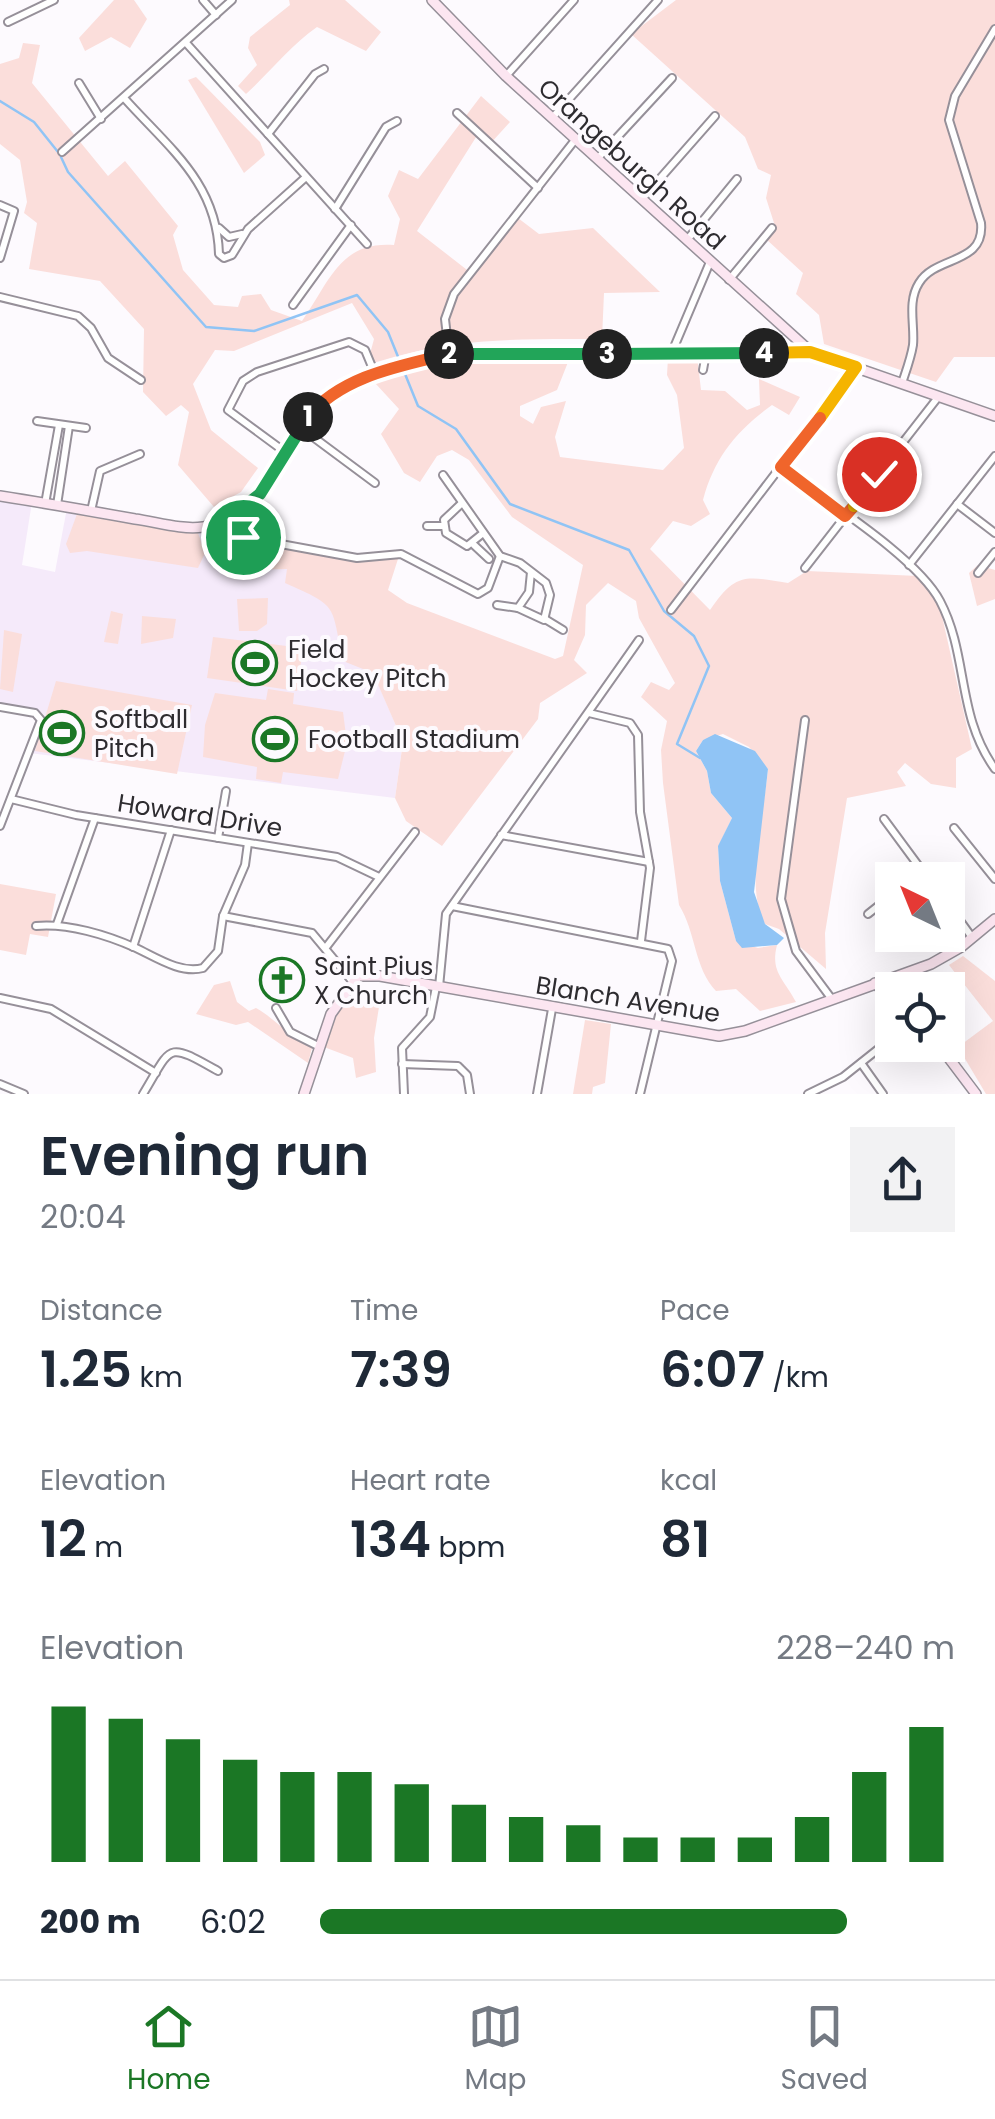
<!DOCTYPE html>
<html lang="en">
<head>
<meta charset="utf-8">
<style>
  :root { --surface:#fff; --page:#f2f2f3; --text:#1f2937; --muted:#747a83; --line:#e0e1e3; --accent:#1b7725 }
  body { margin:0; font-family:Poppins,sans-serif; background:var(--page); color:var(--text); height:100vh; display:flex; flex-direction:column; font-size:38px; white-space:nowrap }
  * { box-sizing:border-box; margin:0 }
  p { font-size:32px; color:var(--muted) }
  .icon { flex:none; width:55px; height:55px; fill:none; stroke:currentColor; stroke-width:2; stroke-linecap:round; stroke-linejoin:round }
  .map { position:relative; height:1094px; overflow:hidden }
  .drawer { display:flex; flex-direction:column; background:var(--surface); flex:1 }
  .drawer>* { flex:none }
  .needle { width:65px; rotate:317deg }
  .controls { position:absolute; left:875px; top:862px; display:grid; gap:20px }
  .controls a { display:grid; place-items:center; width:90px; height:90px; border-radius:0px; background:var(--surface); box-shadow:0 10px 40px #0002; font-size:50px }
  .pin { position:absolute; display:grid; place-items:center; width:85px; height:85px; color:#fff; margin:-42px; border:5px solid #fff; border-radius:50%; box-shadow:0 2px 10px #0007 }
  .km { position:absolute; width:50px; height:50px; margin:-25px; border-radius:50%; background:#222; color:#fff; font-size:28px; line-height:50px; text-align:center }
  .round { display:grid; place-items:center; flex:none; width:105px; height:105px; border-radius:0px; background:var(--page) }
  .head { display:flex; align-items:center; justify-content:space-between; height:170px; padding:0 40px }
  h1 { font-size:55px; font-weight:600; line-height:75px }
  .metrics { display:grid; grid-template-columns:repeat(3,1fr); gap:15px; height:170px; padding:10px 40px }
  .metrics div { display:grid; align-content:center }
  .metrics b { font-size:50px; font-weight:600 }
  .metrics small { font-size:28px; font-weight:400 }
  .metrics p { font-size:28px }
  .chart { height:280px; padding:20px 40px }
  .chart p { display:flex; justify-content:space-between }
  .chart svg { width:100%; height:180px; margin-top:10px; stroke:var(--accent); stroke-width:6 }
  ul { padding:0 40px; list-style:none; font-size:32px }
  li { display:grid; grid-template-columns:160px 120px 1fr; align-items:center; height:75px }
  li i { height:25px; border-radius:12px; background:var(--accent) }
  .dock { display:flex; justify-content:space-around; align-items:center; height:140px; border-top:2px solid var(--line); background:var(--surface); font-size:28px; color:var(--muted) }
  .dock a { display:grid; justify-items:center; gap:5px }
  .dock .on { color:var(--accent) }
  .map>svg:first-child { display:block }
</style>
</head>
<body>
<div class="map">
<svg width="995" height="1094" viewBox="0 0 995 1094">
  <rect width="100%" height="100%" fill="#fdfafe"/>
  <path fill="#f5eafa" d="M0 496 32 502 22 565 55 572 67 508 181 526 227 521 243 537 357 558 373 672 403 742 395 798 29 753 40 717 0 707Z"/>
  <g fill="#fbdedb">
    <path d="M114 0H134L147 19 130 48 111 37 85 51 79 38Z"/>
    <path d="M289 0H345L381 32 366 51 317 27C290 46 271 71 246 94L238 86 257 65 248 48 250 37 290 5Z"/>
    <path d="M676 0H995V357H954L936 382 824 344 819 315 796 294 803 273 766 239 775 226 766 198 771 175 758 169 745 137 631 34Z"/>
    <path d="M23 43 40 45 32 83 108 176 125 161 178 226 173 235 183 270 214 305 238 307 242 296 261 294 271 310 302 321C330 281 340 241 394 245L400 219 388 196 399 170 418 179 481 96 510 122 490 144 478 134 417 231 471 273 514 215 539 234 593 228 660 292 604 293 602 339C514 339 452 337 367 365L374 339 352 303 234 351 215 350 193 384 211 430 258 468 241 492 214 507 178 465 189 412 181 405 166 416 143 392 144 329 100 281 29 269 37 223 24 213 27 202 20 160 0 144V64L19 58Z"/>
    <path d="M196 77 260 142 265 155 244 173 188 80Z"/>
    <path d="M697 356 701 390 725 391 747 410 760 405 759 379 800 397 789 415 772 405C737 430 714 458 703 500L710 514 691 526 673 521 650 549 710 610C736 572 745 576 788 583L807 571 918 576 939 603 972 749 956 758V788L931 784 905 763 897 772 906 786 847 798 825 933 826 969 779 929 765 924C744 887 764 813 768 769L749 747 723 734 703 740 696 751 707 771 711 793 732 818 718 847 720 881 736 941 758 948 777 945C770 972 784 979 796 1002L760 1011 736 989 716 991C694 968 696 932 679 905L663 783 661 750 667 721 641 697 651 682 669 690 675 683 639 618 636 601 608 583 586 605 585 635 574 660 587 673 540 703 538 719 442 846 406 821 395 798 403 742 373 673 343 661C331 605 340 607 285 583L287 569 241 570 221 559 215 535 220 530 355 560 393 555 398 559 388 590 407 603 555 659 563 656 583 565 512 517 469 460 452 450 437 456 420 482 404 473 381 434 399 409 375 383 436 362 570 357 557 390 520 406V416L533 424 541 407 566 401 555 437 560 457 663 470 684 448 677 395 667 375 668 358Z"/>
    <path d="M77 514 198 533 205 553 198 568 87 551 70 553 66 544Z"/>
    <path d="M978 565 995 570V599L977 606 969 573Z"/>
    <path d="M268 598 267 624 257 631H239L237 599Z"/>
    <path d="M111 611 123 614 118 644 104 642Z"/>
    <path d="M142 616 176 619 173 638 141 644Z"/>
    <path d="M4 630 22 634 13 692 0 689Z"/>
    <path d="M213 637 303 648 297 691 207 678Z"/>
    <path d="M56 681 192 705 177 774 35 751Z"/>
    <path d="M268 689 294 693 293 704 343 712 347 743 338 779 283 772 281 783 256 779 257 767 203 757 205 725 215 693 266 700Z"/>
    <path d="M0 884 56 894 48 937 30 934 26 955 0 950Z"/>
    <path d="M963 956 995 981V1094H986L958 1047 993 1021 949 965Z"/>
    <path d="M230 981 237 1002 249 1011 256 1008C277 1020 290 1038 312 1048L308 1063 248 1022 236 1025 196 1014 214 985Z"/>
    <path d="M357 984 379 1007 374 1038 376 1072 356 1078 353 1058 324 1047 341 1003Z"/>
    <path d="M585 1020 611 1024 605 1083 593 1087 592 1094H573Z"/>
  </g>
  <path fill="#90c4f5" d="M715 734 755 751 768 769 754 892 765 924 784 938 777 945 742 948 736 941 720 881 718 846 732 818 711 793 707 771 696 751 703 740Z"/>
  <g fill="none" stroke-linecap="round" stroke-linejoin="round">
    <g stroke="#90c4f5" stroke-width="2.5">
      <path d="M0 101 34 122 58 152"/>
      <path d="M61 157 68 172 206 327 254 331 357 295 388 332 418 406 456 429 510 504 629 550 664 611 694 636 709 666 677 744 700 758"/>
    </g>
    <defs>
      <g id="street">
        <path d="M203 0 216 15"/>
        <path d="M8 22 54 0"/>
        <path d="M187 44 367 244"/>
        <path d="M506 76 574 0"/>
        <path d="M79 83 101 119"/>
        <path d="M125 99C170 149 217 183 219 254L224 258 232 255 248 229 306 177"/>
        <path d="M457 113 538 188"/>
        <path d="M553 117 658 0"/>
        <path d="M268 134 315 74 324 69"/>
        <path d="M62 152 232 0"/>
        <path d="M598 158 672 78"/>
        <path d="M642 199 715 116"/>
        <path d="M0 205 14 211 0 258"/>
        <path d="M335 209 386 127 397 121"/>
        <path d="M219 228 229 237 242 234"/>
        <path d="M687 240 737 179"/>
        <path d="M729 280 772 228"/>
        <path d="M0 297 78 316 91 328 108 358 141 380"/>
        <path d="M293 305 351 225"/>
        <path d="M672 352 710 262"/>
        <path d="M449 354 445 319 454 294 575 140"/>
        <path d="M703 370 706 353"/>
        <path d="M902 383C906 371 911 358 913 345 915 325 907 302 919 283 936 255 985 265 981 223L949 120 955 96 995 29"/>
        <path d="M37 421 86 428"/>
        <path d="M301 428 375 483"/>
        <path d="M285 452 228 410 243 381 257 372 349 342 365 350 375 374"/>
        <path d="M781 467C823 499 917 557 940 601 969 656 956 715 995 769"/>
        <path d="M443 475 500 556 520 563 546 583 550 595 544 620 518 608 529 592 531 572"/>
        <path d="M462 503 444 520 446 533 467 546 482 534"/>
        <path d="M45 504 59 425"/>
        <path d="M957 504 995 533"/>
        <path d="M57 505 69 426"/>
        <path d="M91 511 100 471 140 454"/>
        <path d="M227 521 248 538 357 558 401 554 478 594 488 588 500 556"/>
        <path d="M427 526H442"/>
        <path d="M474 545 489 559"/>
        <path d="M909 565 995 456"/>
        <path d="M805 568 939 396"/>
        <path d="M978 573 995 552"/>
        <path d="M497 605 518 608"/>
        <path d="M671 610 856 368"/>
        <path d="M545 619 563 630"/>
        <path d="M0 707 35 713 41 720 0 826"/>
        <path d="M589 713 630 723 638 735 640 812 650 868 641 941"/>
        <path d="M805 720 781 899 796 951 831 998"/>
        <path d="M11 799 76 815 337 857 379 877"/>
        <path d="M884 819 929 880"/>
        <path d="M954 828 995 879"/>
        <path d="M501 835 649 862"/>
        <path d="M218 838 226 791"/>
        <path d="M912 880 923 871"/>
        <path d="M948 904 971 936"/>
        <path d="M452 906 668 949 672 961 640 1094"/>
        <path d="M868 914 892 895"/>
        <path d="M223 916 312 933 352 981"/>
        <path d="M57 924 95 818"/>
        <path d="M36 926C68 923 107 935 136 948 157 958 181 974 203 968L218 951 223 916 245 865 248 843"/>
        <path d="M327 946 415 832"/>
        <path d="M133 947 171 830"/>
        <path d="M439 987 446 914 639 640"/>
        <path d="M0 998 51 1009 156 1073"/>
        <path d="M276 1008 290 1032 320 1047"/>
        <path d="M861 1063 883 1094"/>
        <path d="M402 1064 458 1066 467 1075 470 1094"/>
        <path d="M0 1084 24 1094"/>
        <path d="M143 1094C173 1044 166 1042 218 1071"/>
        <path d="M404 1094 402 1048 430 1017 436 987"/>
        <path d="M537 1094 552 1009"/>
        <path d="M808 1094 843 1077 892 1038"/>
      </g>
      <g id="secondary">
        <path d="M432 0 506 76 811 352"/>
        <path d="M0 496C45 503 90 511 135 519 157 522 181 530 203 527 272 520 280 437 325 399 358 372 419 357 461 353L811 352 995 416"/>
        <path d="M875 983 892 1000"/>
        <path d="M939 1045 976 1094"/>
        <path d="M304 1094 331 1014 358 976H380L719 1036 745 1031 931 964 961 947 995 919"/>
      </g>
    </defs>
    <use href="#street" stroke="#969099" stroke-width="10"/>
    <use href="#secondary" stroke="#969099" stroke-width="12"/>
    <use href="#street" stroke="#fff" stroke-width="6"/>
    <use href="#secondary" stroke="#fce6f1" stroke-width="9"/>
  </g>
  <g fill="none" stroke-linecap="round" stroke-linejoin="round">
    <defs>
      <path id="split-1" d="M243 537 227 520 260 494 308 417"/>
      <path id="split-2" d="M308 417C341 376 400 366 449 354"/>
      <path id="split-3" d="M449 354H607"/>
      <path id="split-4" d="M607 354 764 353"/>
      <path id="split-5" d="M764 353 810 352 856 367 820 418"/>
      <path id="split-6" d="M820 418 781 467 845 516 854 506"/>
      <path id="split-7" d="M854 506 879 474"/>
    </defs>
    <use href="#split-1" stroke="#fff" stroke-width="20"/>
    <use href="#split-2" stroke="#fff" stroke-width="20"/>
    <use href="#split-3" stroke="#fff" stroke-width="20"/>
    <use href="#split-4" stroke="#fff" stroke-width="20"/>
    <use href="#split-5" stroke="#fff" stroke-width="20"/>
    <use href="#split-6" stroke="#fff" stroke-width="20"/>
    <use href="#split-7" stroke="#fff" stroke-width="20"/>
    <use href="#split-1" stroke="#22a559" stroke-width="12"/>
    <use href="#split-2" stroke="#f0652b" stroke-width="12"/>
    <use href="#split-3" stroke="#22a559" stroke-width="12"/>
    <use href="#split-4" stroke="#22a559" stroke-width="12"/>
    <use href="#split-5" stroke="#f5b400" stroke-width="12"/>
    <use href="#split-6" stroke="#f0652b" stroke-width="12"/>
    <use href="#split-7" stroke="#f5b400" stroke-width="12"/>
  </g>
  <defs>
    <symbol id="stadium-ring" viewBox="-11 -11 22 22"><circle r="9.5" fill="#fdfafe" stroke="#1b7725" stroke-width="1.5"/><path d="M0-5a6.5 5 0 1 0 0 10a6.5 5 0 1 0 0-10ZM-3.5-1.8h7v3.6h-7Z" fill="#1b7725"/></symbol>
    <symbol id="church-ring" viewBox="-11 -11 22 22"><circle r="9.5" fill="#fdfafe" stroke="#1b7725" stroke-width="1.5"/><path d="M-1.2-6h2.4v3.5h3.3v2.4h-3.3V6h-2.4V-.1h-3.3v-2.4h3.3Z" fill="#1b7725"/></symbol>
  </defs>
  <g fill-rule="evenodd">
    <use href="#stadium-ring" x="230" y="638" width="50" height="50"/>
    <use href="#stadium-ring" x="37" y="708" width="50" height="50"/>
    <use href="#stadium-ring" x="250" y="714" width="50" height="50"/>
    <use href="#church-ring" x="257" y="955" width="50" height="50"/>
  </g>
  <g text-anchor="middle" stroke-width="8" stroke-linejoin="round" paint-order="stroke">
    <g font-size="25" fill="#2e2c30" stroke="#fdfafe">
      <text transform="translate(632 164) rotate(42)" y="9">Orangeburgh Road</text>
      <text transform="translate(200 815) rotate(9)" y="9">Howard Drive</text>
      <text transform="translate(628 999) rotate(9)" y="9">Blanch Avenue</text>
    </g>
    <g font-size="25" fill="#2e2c30" stroke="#fdfafe" text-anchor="start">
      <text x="288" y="658">Field<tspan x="288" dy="29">Hockey Pitch</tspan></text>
      <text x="94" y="728">Softball<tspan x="94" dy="29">Pitch</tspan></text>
      <text x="308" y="748">Football Stadium</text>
      <text x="314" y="975">Saint Pius<tspan x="314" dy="29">X Church</tspan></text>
    </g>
  </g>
</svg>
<div class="controls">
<a><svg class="needle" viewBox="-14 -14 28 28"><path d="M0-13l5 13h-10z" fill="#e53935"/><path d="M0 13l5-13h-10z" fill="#747a83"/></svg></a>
<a><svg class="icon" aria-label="locate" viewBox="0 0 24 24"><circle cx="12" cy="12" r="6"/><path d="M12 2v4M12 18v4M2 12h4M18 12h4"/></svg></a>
</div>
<div class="pin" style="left:243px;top:537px;background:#1e9e55"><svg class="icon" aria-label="arrive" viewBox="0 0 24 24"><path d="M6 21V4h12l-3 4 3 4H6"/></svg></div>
<div class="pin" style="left:879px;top:474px;background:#d93025"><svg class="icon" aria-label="check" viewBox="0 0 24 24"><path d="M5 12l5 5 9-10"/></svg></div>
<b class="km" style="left:308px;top:417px">1</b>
<b class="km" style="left:449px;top:354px">2</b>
<b class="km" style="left:607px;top:354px">3</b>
<b class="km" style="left:764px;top:353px">4</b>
</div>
<section class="drawer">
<div class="head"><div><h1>Evening run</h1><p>20:04</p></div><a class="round"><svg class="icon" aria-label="share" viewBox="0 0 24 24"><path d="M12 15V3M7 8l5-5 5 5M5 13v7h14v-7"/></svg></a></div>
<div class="metrics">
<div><p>Distance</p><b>1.25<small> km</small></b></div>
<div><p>Time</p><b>7:39</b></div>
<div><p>Pace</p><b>6:07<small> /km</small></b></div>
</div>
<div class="metrics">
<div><p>Elevation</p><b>12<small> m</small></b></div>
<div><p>Heart rate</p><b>134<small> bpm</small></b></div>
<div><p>kcal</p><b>81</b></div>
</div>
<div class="chart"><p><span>Elevation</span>228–240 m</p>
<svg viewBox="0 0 160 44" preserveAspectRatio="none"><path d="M5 44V6M15 44V9M25 44V14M35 44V19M45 44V22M55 44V22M65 44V25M75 44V30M85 44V33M95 44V35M105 44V38M115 44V38M125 44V38M135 44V33M145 44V22M155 44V11"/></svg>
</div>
<ul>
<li><b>200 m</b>6:02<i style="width:83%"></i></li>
</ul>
</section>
<nav class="dock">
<a class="on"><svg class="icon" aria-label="home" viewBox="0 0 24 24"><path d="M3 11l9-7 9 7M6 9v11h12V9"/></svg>Home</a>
<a><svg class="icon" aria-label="map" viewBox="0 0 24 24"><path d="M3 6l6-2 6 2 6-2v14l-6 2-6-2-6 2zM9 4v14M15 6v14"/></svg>Map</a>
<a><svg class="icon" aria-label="saved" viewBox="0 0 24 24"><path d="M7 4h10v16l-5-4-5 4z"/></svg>Saved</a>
</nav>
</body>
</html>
